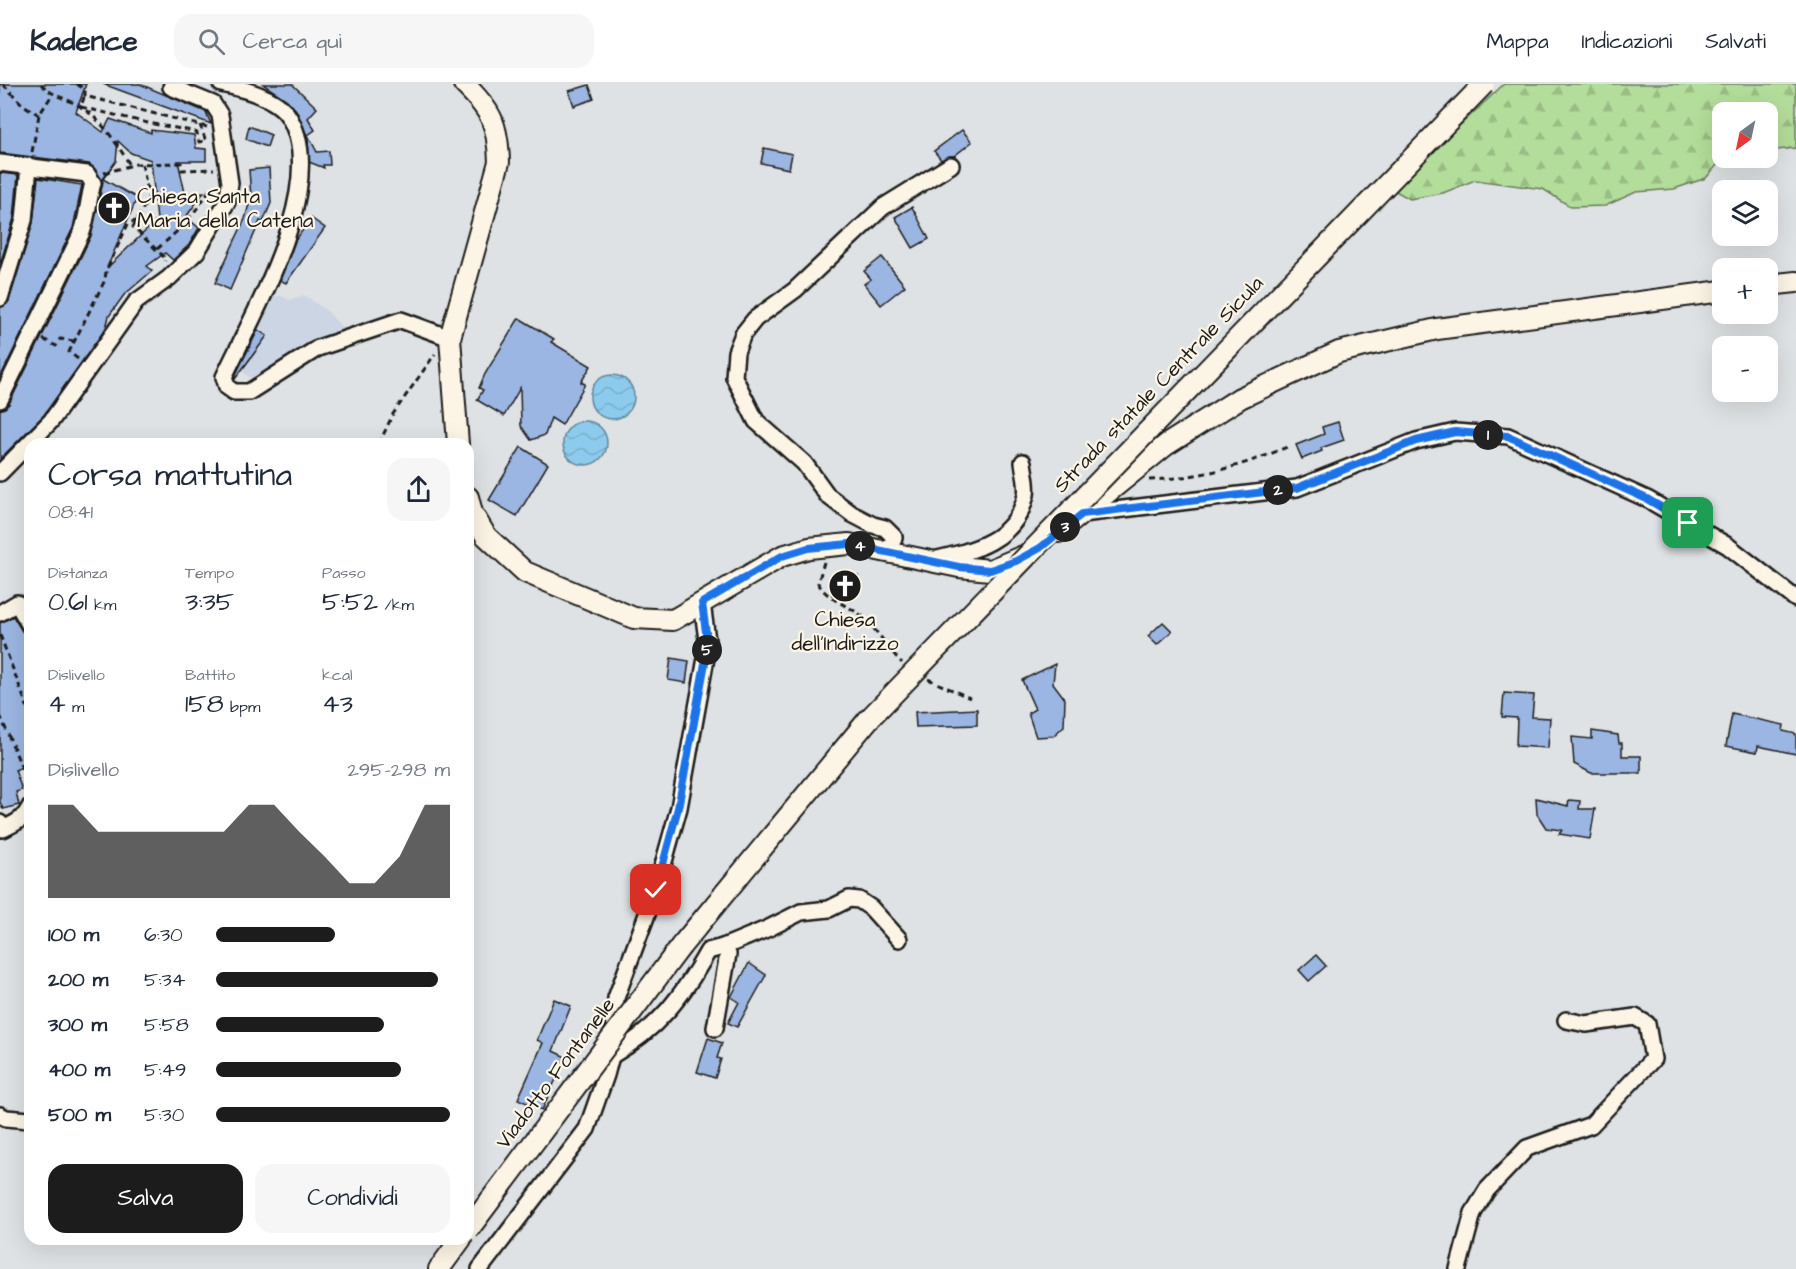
<!DOCTYPE html>
<html lang="it">
<head>
<meta charset="utf-8">
<style>
  :root { --surface:#fff; --page:#f6f6f7; --text:#1f2937; --muted:#747a83; --line:#e0e1e3; --accent:#1c1c1c }
  body { margin:0; font-family:"Architects Daughter",sans-serif; background:var(--page); color:var(--text); height:100vh; display:flex; flex-direction:column; font-size:22px; white-space:nowrap }
  * { box-sizing:border-box; margin:0 }
  p { font-size:20px; color:var(--muted) }
  .icon { flex:none; width:33px; height:33px; fill:none; stroke:currentColor; stroke-width:2; stroke-linecap:round; stroke-linejoin:round }
  .map { position:relative; flex:1; overflow:hidden }
  .panel { position:absolute; left:24px; top:354px; width:450px; height:807px; display:flex; flex-direction:column; background:var(--surface); border-radius:18px; box-shadow:0 6px 24px #0002 }
  .panel>* { flex:none }
  .needle { width:39px; rotate:213deg }
  .fabs { position:absolute; left:1712px; top:18px; display:grid; gap:12px }
  .fabs a { display:grid; place-items:center; width:66px; height:66px; border-radius:12px; background:var(--surface); box-shadow:0 6px 24px #0002; font-size:30px }
  .pin { position:absolute; display:grid; place-items:center; width:51px; height:51px; color:#fff; margin:-26px; border-radius:12px; box-shadow:0 3px 9px #0006 }
  .km { position:absolute; width:30px; height:30px; margin:-15px; border-radius:50%; background:#222; color:#fff; font-size:16px; line-height:30px; text-align:center }
  .round { display:grid; place-items:center; flex:none; width:63px; height:63px; border-radius:18px; background:var(--page) }
  .head { display:flex; align-items:center; justify-content:space-between; height:102px; padding:0 24px }
  h1 { font-size:33px; font-weight:600; line-height:45px }
  .metrics { display:grid; grid-template-columns:repeat(3,1fr); gap:9px; height:102px; padding:6px 24px }
  .metrics div { display:grid; align-content:center }
  .metrics b { font-size:26px; font-weight:600 }
  .metrics small { font-size:16px; font-weight:400 }
  .metrics p { font-size:16px }
  .chart { height:168px; padding:12px 24px }
  .chart p { display:flex; justify-content:space-between }
  .chart svg { width:100%; height:108px; margin-top:6px; fill:var(--accent); opacity:.7 }
  .action { display:flex; gap:12px; margin-top:auto; padding:12px 24px }
  .action a { flex:1; height:69px; border-radius:18px; background:var(--accent); color:#fff; font-size:24px; font-weight:600; line-height:69px; text-align:center }
  .action a+a { background:var(--page); color:var(--text) }
  ul { padding:0 24px; list-style:none; font-size:20px }
  li { display:grid; grid-template-columns:96px 72px 1fr; align-items:center; height:45px }
  li i { height:15px; border-radius:8px; background:var(--accent) }
  header { display:flex; align-items:center; gap:36px; box-sizing:border-box; height:84px; padding:0 30px; background:var(--surface); border-bottom:2px solid var(--line) }
  header strong { font-size:28px }
  nav { display:flex; gap:33px; margin-inline-start:auto; font-size:21px }
  .search { width:420px; height:54px; background:var(--page); display:flex; align-items:center; gap:15px; box-sizing:border-box; padding:0 21px; border-radius:18px; color:var(--muted); font-size:22px }
  .map>svg:first-child { display:block }
</style>
</head>
<body>
<header>
<strong>Kadence</strong>
<div class="search"><svg class="icon" aria-label="search" viewBox="0 0 24 24"><circle cx="10" cy="10" r="6"/><path d="M15 15l6 6"/></svg>Cerca qui</div>
<nav><a>Mappa</a><a>Indicazioni</a><a>Salvati</a></nav>
</header>
<div class="map">
<svg width="1796" height="1185" viewBox="0 0 1796 1185">
  <defs>
    <pattern id="forest-firs" width="22" height="20" patternUnits="userSpaceOnUse" patternTransform="scale(1.5)"><rect width="22" height="20" fill="#b3dd9a"/><path d="M5 1l3.5 6h-7zM16 11l3.5 6h-7z" fill="#99bd84"/></pattern>
    <pattern id="water-waves" width="16" height="10" patternUnits="userSpaceOnUse" patternTransform="scale(1.5)"><rect width="16" height="10" fill="#8ccbed"/><path d="M0 5q4-4 8 0t8 0" fill="none" stroke="#78aecb"/></pattern>
  </defs>
  <rect width="100%" height="100%" fill="#dfe2e4"/>
  <filter id="ink" filterUnits="userSpaceOnUse"><feTurbulence type="fractalNoise" baseFrequency=".0167" numOctaves="2"/><feDisplacementMap in="SourceGraphic" scale="12" xChannelSelector="R" yChannelSelector="G"/><feConvolveMatrix kernelMatrix="1 2 1 2 8 2 1 2 1" color-interpolation-filters="sRGB"/></filter>
  <g filter="url(#ink)">
    <path fill="#cbd5e3" d="M304 211 327 227 345 247 315 259 256 299 238 283 266 212H282L289 216Z"/>
    <path fill="url(#forest-firs)" stroke="#687c5b" stroke-width="1.5" d="M1504 0H1796V64L1767 67V28H1722L1723 74 1706 94 1674 105 1636 108 1605 122 1571 123 1543 105 1475 96 1443 109 1410 115 1392 105Z"/>
    <g fill="url(#water-waves)" stroke="#5f8599" stroke-width="1.5">
      <circle cx="612" cy="313" r="22"/>
      <circle cx="585" cy="359" r="22"/>
    </g>
    <g fill="#9bb6e2" stroke="#1c1c1c" stroke-width="1.5" fill-rule="evenodd">
      <path d="M0 0H86L76 28 103 48 110 35 151 49V46L194 51 196 64 206 65V77H178L185 109 204 108 186 133 199 144 189 161 173 176 165 169 147 182 152 187 124 211 109 232 106 244 44 331 0 375V326L9 320 91 152 103 98 95 85 89 80 0 69ZM118 57 131 69 151 76 157 136 107 184 137 114 103 95 116 77Z"/>
      <path d="M103 0H140L206 28 211 40Z"/>
      <path d="M263 0H292L317 24 308 34 315 46 308 51 317 68 329 67 330 81H323L324 84 309 78 308 54 296 26 287 16Z"/>
      <path d="M589 1 594 15 574 22 569 7Z"/>
      <path d="M249 42 271 51 267 63 246 55Z"/>
      <path d="M962 46 972 58 954 72 941 76 934 67Z"/>
      <path d="M764 64 792 70 789 85 761 79Z"/>
      <path d="M269 84 271 119 263 138 260 137 230 206 215 199 245 135 251 113 249 86Z"/>
      <path d="M0 89 18 91 14 134 0 181Z"/>
      <path d="M38 94 82 101 73 144 0 294V224L9 217 33 139Z"/>
      <path d="M912 123 929 155 913 164 895 133Z"/>
      <path d="M311 134 325 144 286 199 280 196 295 157Z"/>
      <path d="M882 173 905 202 881 221 864 200 871 195 864 187Z"/>
      <path d="M519 234 554 255 551 258 591 282 581 298 585 300 562 341 551 334 545 351 531 356 521 342 520 304 504 332 477 316 483 306 479 304 485 290Z"/>
      <path d="M258 246 267 252 235 295 234 294Z"/>
      <path d="M1338 338 1344 356 1321 364 1322 367 1302 375 1296 361 1324 350 1322 343Z"/>
      <path d="M521 363 548 380 517 432 489 416Z"/>
      <path d="M838 487 858 492 852 516 832 511Z"/>
      <path d="M13 532 22 547 30 552V680L15 686 22 706 16 708 19 721 3 725 0 718V539Z"/>
      <path d="M1163 538 1172 547 1157 561 1148 552Z"/>
      <path d="M671 574 689 577 686 599 668 596Z"/>
      <path d="M1055 580 1053 599 1065 615 1064 642 1053 652 1036 653 1028 629 1035 625 1022 596Z"/>
      <path d="M1504 609 1534 611 1532 633 1550 634 1548 664 1516 662 1517 634 1502 633Z"/>
      <path d="M977 625V641L916 643 915 628Z"/>
      <path d="M1732 630 1784 641 1783 647 1796 650V670L1758 662 1757 668 1726 662Z"/>
      <path d="M1592 647 1618 651 1619 659H1622V672H1641V689H1591L1574 680 1572 653 1592 655Z"/>
      <path d="M1536 714 1568 722 1569 716 1580 717 1579 725H1595L1590 755 1559 750 1562 746 1546 744 1537 730Z"/>
      <path d="M1316 871 1326 882 1309 897 1299 886Z"/>
      <path d="M749 879 766 891 737 943 728 939 739 918 731 913Z"/>
      <path d="M554 915 571 922 553 967 566 973 542 1026 518 1015 543 959 537 956Z"/>
      <path d="M708 954 722 959 717 974 721 975 715 994 697 988Z"/>
    </g>
    <g fill="none" stroke-linecap="round" stroke-linejoin="round">
      <defs>
        <g id="minor">
          <path d="M221 0C240 4 275 13 287 30 332 96 253 230 224 293L227 303 234 308H249L318 264 401 236 450 254"/>
          <path d="M0 79 87 90 93 99C88 116 88 132 82 148L0 316"/>
          <path d="M0 214 24 136 29 82"/>
          <path d="M0 389 51 337 136 218 169 194 197 167 227 118 230 99 220 31 213 20 171 3"/>
          <path d="M1082 430 1297 404 1416 357 1455 348 1508 352 1647 415 1728 462 1796 515"/>
          <path d="M890 466 894 453 885 444 873 441 852 430 828 412 804 379 756 337 734 293 736 268 743 250 755 235 795 206 883 123 951 81"/>
          <path d="M933 476C973 467 1016 457 1026 411 1028 401 1024 388 1023 378"/>
          <path d="M0 529 17 519 30 542"/>
          <path d="M0 739 3 745C15 739 24 736 30 723"/>
          <path d="M723 863 769 844 801 828 829 825 849 815 859 816 871 824 899 855"/>
          <path d="M611 972C658 945 682 913 708 867L723 863 728 870 715 944"/>
          <path d="M0 1031 6 1034 30 1036"/>
          <path d="M480 1185 587 1045 606 991 611 972 616 914 656 806 679 724 708 563 702 519"/>
          <path d="M1458 1185 1473 1129 1487 1106 1527 1064 1591 1041 1653 975 1647 940 1635 933 1586 940 1566 936"/>
        </g>
        <g id="major">
          <path d="M1767 201 1796 198"/>
          <path d="M458 360 450 254 499 78C498 40 491 26 464 0"/>
          <path d="M468 413 472 429 486 452 525 488 634 534 673 536 782 472 809 464 849 460 959 483 990 486 1028 470"/>
          <path d="M1059 448 1166 361 1240 314 1339 268 1437 245 1722 207"/>
          <path d="M681 862 868 636"/>
          <path d="M439 1185 461 1155"/>
        </g>
      </defs>
      <use href="#minor" stroke="#1c1c1c" stroke-width="20"/>
      <use href="#major" stroke="#1c1c1c" stroke-width="24"/>
      <g stroke="#1c1c1c" stroke-width="3" stroke-dasharray="6 4.5" stroke-linecap="butt">
        <path d="M3 0 22 20 39 31"/>
        <path d="M41 0C53 13 67 14 81 23 103 37 117 60 130 81"/>
        <path d="M77 0 85 6V12L207 43"/>
        <path d="M84 13 81 23 148 39 192 47 197 49 199 58 206 57 200 41"/>
        <path d="M32 68 39 31 52 11"/>
        <path d="M142 80 149 113 133 143 166 175 165 177"/>
        <path d="M104 89 136 80 181 79 182 86 214 85"/>
        <path d="M157 165C180 146 196 129 211 103H216"/>
        <path d="M43 255 56 262 60 255 74 257"/>
        <path d="M78 275 69 268 105 196 106 187 129 138 137 137"/>
        <path d="M379 360 393 330 435 270"/>
        <path d="M1149 396C1198 394 1245 382 1289 362"/>
        <path d="M824 478 818 499C830 520 854 521 869 539 881 552 890 567 902 579"/>
        <path d="M0 551 30 630"/>
        <path d="M928 595 970 614"/>
        <path d="M0 631 26 694 30 698"/>
      </g>
      <use href="#minor" stroke="#fcf5e5" stroke-width="15"/>
      <use href="#major" stroke="#fcf5e5" stroke-width="20"/>
      <defs>
        <g id="major-bridge">
          <path d="M868 636 1484 0"/>
          <path d="M468 1146 681 862"/>
        </g>
      </defs>
      <use href="#major-bridge" stroke="#1c1c1c" stroke-width="24" stroke-linecap="butt"/>
      <use href="#major-bridge" stroke="#fcf5e5" stroke-width="20"/>
    </g>
  </g>
  <g fill="none" stroke-linecap="round" stroke-linejoin="round" filter="url(#ink)">
    <defs>
      <path id="route" d="M656 806 678 724 708 563 702 519 782 472 808 464 849 460 959 483 990 486 1016 477 1040 464 1082 430 1297 404 1416 357 1455 348 1508 352 1647 415 1688 439"/>
    </defs>
    <use href="#route" stroke="#fff" stroke-width="12"/>
    <use href="#route" stroke="#1a73e8" stroke-width="8"/>
  </g>
  <defs>
    <symbol id="church-disc" viewBox="-11 -11 22 22"><circle r="9.5" fill="#1c1c1c" stroke="#fcf5e5"/><path d="M-1.2-6h2.4v3.5h3.3v2.4h-3.3V6h-2.4V-.1h-3.3v-2.4h3.3Z" fill="#fff"/></symbol>
  </defs>
  <g fill-rule="evenodd">
    <use href="#church-disc" x="95" y="105" width="38" height="38"/>
    <use href="#church-disc" x="826" y="483" width="38" height="38"/>
  </g>
  <g text-anchor="middle" stroke-width="4.5" stroke-linejoin="round" paint-order="stroke">
    <g font-size="21" fill="#1c1c1c" stroke="#fcf5e5" text-anchor="start">
      <text x="137" y="119">Chiesa Santa<tspan x="137" dy="24">Maria della Catena</tspan></text>
      <text x="845" y="542" text-anchor="middle">Chiesa<tspan x="845" dy="24">dell'Indirizzo</tspan></text>
    </g>
    <g font-size="21" fill="#1c1c1c" stroke="#fcf5e5">
      <text transform="translate(1158 300) rotate(-46)" y="7">Strada statale Centrale Sicula</text>
      <text transform="translate(555 989) rotate(-53)" y="7">Viadotto Fontanelle</text>
    </g>
  </g>
</svg>
<div class="fabs">
<a><svg class="needle" viewBox="-14 -14 28 28"><path d="M0-13l5 13h-10z" fill="#e53935"/><path d="M0 13l5-13h-10z" fill="#747a83"/></svg></a>
<a><svg class="icon" aria-label="layers" viewBox="0 0 24 24"><path d="M12 4l9 5-9 5-9-5zM3 14l9 5 9-5"/></svg></a>
<a>+</a>
<a>−</a>
</div>
<div class="pin" style="left:1688px;top:439px;background:#1e9e55"><svg class="icon" aria-label="arrive" viewBox="0 0 24 24"><path d="M6 21V4h12l-3 4 3 4H6"/></svg></div>
<div class="pin" style="left:656px;top:806px;background:#d93025"><svg class="icon" aria-label="check" viewBox="0 0 24 24"><path d="M5 12l5 5 9-10"/></svg></div>
<b class="km" style="left:1488px;top:351px">1</b>
<b class="km" style="left:1278px;top:406px">2</b>
<b class="km" style="left:1065px;top:443px">3</b>
<b class="km" style="left:860px;top:462px">4</b>
<b class="km" style="left:707px;top:566px">5</b>
<section class="panel">
<div class="head"><div><h1>Corsa mattutina</h1><p>08:41</p></div><a class="round"><svg class="icon" aria-label="share" viewBox="0 0 24 24"><path d="M12 15V3M7 8l5-5 5 5M5 13v7h14v-7"/></svg></a></div>
<div class="metrics">
<div><p>Distanza</p><b>0.61<small> km</small></b></div>
<div><p>Tempo</p><b>3:35</b></div>
<div><p>Passo</p><b>5:52<small> /km</small></b></div>
</div>
<div class="metrics">
<div><p>Dislivello</p><b>4<small> m</small></b></div>
<div><p>Battito</p><b>158<small> bpm</small></b></div>
<div><p>kcal</p><b>43</b></div>
</div>
<div class="chart"><p><span>Dislivello</span>295–298 m</p>
<svg viewBox="0 0 160 44" preserveAspectRatio="none"><path d="M0 44V6L10 6L20 17L30 17L40 17L50 17L60 17L70 17L80 6L90 6L100 17L110 27L120 38L130 38L140 27L150 6L160 6V44z"/></svg>
</div>
<ul>
<li><b>100 m</b>6:30<i style="width:51%"></i></li>
<li><b>200 m</b>5:34<i style="width:95%"></i></li>
<li><b>300 m</b>5:58<i style="width:72%"></i></li>
<li><b>400 m</b>5:49<i style="width:79%"></i></li>
<li><b>500 m</b>5:30<i style="width:100%"></i></li>
</ul>
<div class="action"><a>Salva</a><a>Condividi</a></div>
</section>
</div>
</body>
</html>
